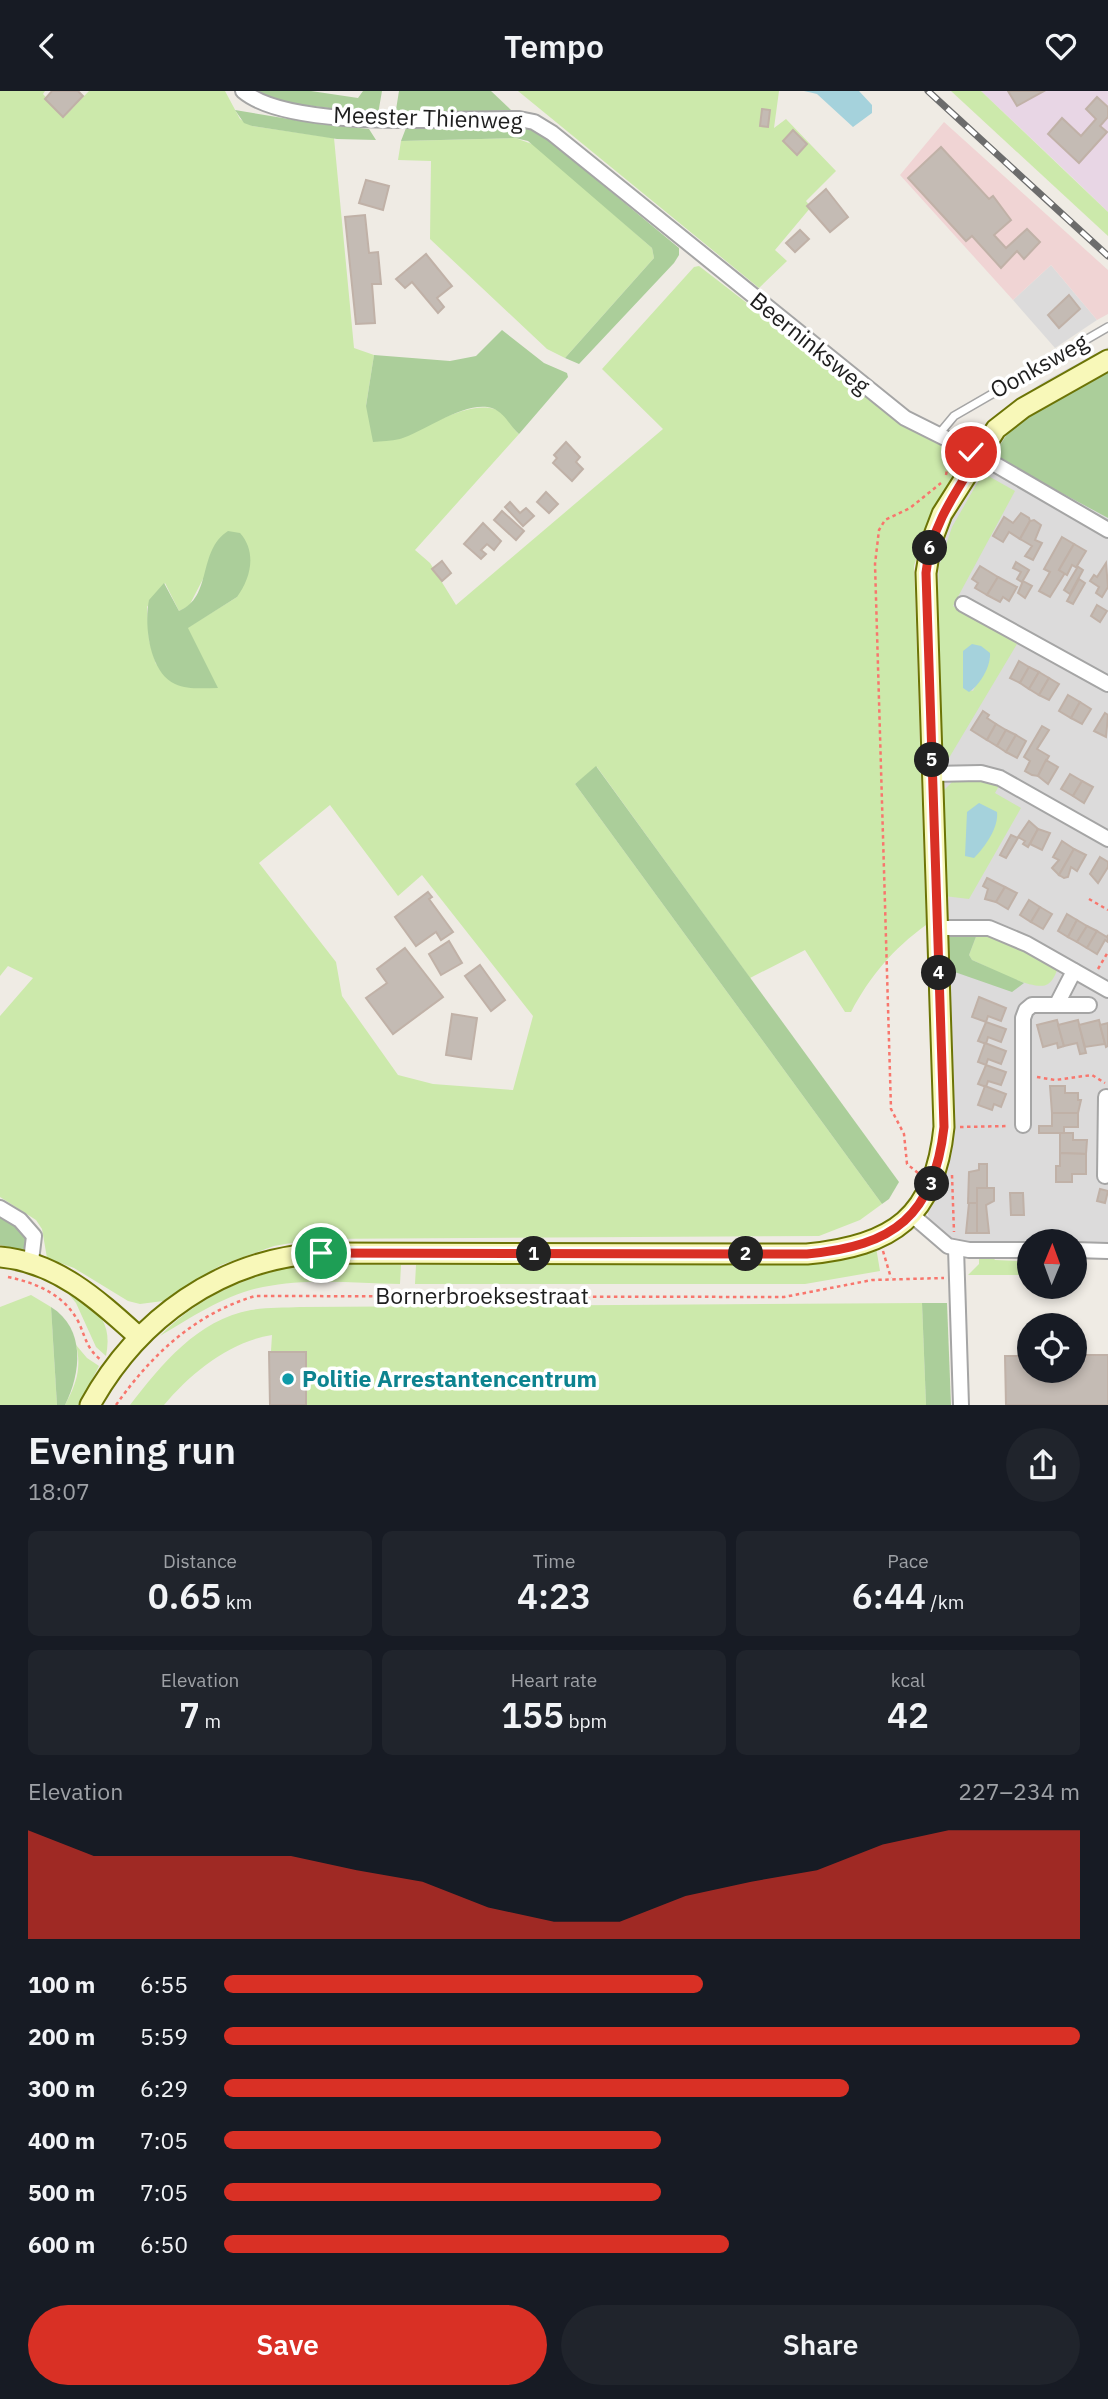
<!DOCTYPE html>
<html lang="en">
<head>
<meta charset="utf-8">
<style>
  :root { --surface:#171b24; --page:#20242c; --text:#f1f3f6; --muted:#9ea1a6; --accent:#d93025 }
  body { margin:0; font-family:"IBM Plex Sans",sans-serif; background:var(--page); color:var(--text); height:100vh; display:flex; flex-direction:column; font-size:26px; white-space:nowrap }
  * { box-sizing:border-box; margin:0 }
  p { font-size:23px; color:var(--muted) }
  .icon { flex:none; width:38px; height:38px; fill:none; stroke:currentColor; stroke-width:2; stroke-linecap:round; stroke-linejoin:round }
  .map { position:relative; height:1314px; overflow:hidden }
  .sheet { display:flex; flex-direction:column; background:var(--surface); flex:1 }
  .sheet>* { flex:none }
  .needle { width:46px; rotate:1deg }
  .buttons { position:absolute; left:1017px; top:1138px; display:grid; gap:14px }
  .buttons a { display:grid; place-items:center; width:70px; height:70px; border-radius:50%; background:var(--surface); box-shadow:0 4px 10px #0003; font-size:35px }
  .pin { position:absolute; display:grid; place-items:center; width:60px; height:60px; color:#fff; margin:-30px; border:4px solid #fff; border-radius:50%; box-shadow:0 2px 7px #0007 }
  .km { position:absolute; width:35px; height:35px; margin:-18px; border-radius:50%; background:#222; color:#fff; font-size:19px; line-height:35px; text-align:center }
  .round { display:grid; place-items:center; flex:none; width:74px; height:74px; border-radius:37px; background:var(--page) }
  .head { display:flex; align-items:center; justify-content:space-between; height:119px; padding:0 28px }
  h1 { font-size:38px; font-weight:600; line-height:52px }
  .figures { display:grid; grid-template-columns:repeat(3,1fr); gap:10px; height:119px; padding:7px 28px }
  .figures div { display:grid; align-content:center; border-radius:10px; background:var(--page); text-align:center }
  .figures b { font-size:35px; font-weight:600 }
  .figures small { font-size:19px; font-weight:400 }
  .figures p { font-size:19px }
  .chart { height:196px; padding:14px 28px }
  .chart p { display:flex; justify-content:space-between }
  .chart svg { width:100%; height:126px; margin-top:7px; fill:var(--accent); opacity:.7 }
  .primary-button { display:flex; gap:14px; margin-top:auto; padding:14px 28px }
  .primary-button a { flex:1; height:80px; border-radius:42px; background:var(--accent); color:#fff; font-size:28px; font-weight:600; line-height:80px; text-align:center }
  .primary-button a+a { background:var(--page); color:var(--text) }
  ul { padding:0 28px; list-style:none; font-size:23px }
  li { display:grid; grid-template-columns:112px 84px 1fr; align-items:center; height:52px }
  li i { height:18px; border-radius:9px; background:var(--accent) }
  header { display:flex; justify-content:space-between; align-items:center; height:91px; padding:0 28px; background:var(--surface); font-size:32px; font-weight:600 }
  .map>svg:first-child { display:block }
</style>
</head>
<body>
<header><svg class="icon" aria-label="back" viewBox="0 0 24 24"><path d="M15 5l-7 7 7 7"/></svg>Tempo<svg class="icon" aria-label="heart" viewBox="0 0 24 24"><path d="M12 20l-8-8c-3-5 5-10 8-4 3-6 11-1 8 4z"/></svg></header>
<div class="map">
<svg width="1108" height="1314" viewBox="0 0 1108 1314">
  <rect width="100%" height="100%" fill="#efebe4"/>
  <g fill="#dcdbdb">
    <path d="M1051 174 1097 229 1055 257 1013 209Z"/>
    <path d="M1108 256V1154L1075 1153 1074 1150 993 1153 936 1148 928 1124V1115L943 1091 944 1047 938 1025 922 701 917 490 994 330 1016 310 1043 291Z"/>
  </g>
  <path fill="#f0d4d4" d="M944 31 1108 179V223L1097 229 1051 174 1013 209 900 84Z"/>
  <path fill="#e8d6e5" d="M981 0H1108V121L1074 88Z"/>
  <g fill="#cce9ab" fill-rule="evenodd">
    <path d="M0 0H45L43 3 64 26 89 0H225L240 28 252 35 334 47 354 257 374 264 366 315 399 348C425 337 482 300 506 325 511 331 513 338 519 343L415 459 430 472 456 514 663 338 602 278 694 176 699 175 880 315 945 353 957 362 961 375 928 430 914 475 926 834C893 858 870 885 851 921H845L805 859 750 887 597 676 575 693 882 1113 860 1129 819 1145 314 1148 274 1155 221 1174 163 1210 140 1213 128 1210 74 1177 47 1167 42 1138 36 1129 0 1106V925L33 887 8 875 0 885ZM203 488 237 506 187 537 217 597 156 573 149 549 147 516 165 492 179 520 189 515ZM330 714 398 805 422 784 533 925 513 999 433 993 398 984 342 905 336 871 259 772Z"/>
    <path d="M518 0H779L774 37 786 28 836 80 806 110 811 116 775 159 787 170 759 197Z"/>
    <path d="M951 0H981L1108 121V145Z"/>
    <path d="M515 47 535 54 652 157 654 167 565 267 547 258 430 148 431 70 398 69 401 50Z"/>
    <path d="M983 382 1015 400 953 515 1017 553 943 677 937 526 939 475 952 436ZM963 560 990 567 973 600 963 597Z"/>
    <path d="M955 688H990L1000 693 995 702 1021 717 969 808 944 805 941 702Z"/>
    <path d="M977 843 1005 848 1059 873C1057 880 1054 889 1048 893 1035 902 987 875 972 869L969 864Z"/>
    <path d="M876 1156 880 1180 805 1193H415L416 1174 733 1172Z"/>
    <path d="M979 1164H991L995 1169 1020 1170 1025 1165H1029V1184H968L979 1173Z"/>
    <path d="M303 1173 401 1174 400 1193C355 1192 307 1187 263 1196 226 1203 192 1226 160 1245 200 1204 248 1185 303 1173Z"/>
    <path d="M58 1190C87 1213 115 1223 106 1265L96 1256 76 1212Z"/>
    <path d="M31 1204 51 1216 57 1314H0V1216Z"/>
    <path d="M922 1212 926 1314H307L306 1260H271L272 1244C229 1251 192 1281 164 1314H130C162 1273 197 1229 251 1219 267 1216 284 1217 300 1216Z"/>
    <path d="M76 1254 87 1267 99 1275 79 1314H65C76 1294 82 1277 76 1254Z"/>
  </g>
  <g fill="#abce9a">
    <path d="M248 0H311L358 7 363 0H382L378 23 288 12Z"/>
    <path d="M399 0H491L511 19 395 25Z"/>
    <path d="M235 19 319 33 369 38 376 49 337 48 252 35 244 32Z"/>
    <path d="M528 34 534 37 679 157V164L674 172 579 273 565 267 654 167 652 157 528 50 515 47 401 50 406 37Z"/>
    <path d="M502 239 544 272 567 282 568 286 519 343C509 334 505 322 492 317 466 309 425 340 400 348 391 350 381 350 373 351L366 315 374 264 450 270 476 265Z"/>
    <path d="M1108 276V427L993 365 1015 331Z"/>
    <path d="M228 440 240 442C257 461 251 487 237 506L188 537 218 597C204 597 188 599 175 593 149 581 144 533 149 509L164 492 179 520C213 506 197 460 228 440Z"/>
    <path d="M596 675 899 1091 889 1108 882 1113 575 693Z"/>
    <path d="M948 841 977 843 969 864 972 869 1024 892 1012 901 949 879Z"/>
    <path d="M0 1123 13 1129 29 1146 25 1160 0 1154Z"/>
    <path d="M922 1212H947L951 1314H926Z"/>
    <path d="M51 1216C86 1238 81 1282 65 1314H57Z"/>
  </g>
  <g fill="#a5d2dc">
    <path d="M804 0H859L872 14V22L853 36 817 3Z"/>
    <path d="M972 553 981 555 990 562C991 575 980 594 969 601L963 597V560Z"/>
    <path d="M979 712 997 721C999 736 985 756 974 767L965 765 967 721Z"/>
  </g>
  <g fill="#c4bbb4" stroke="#c0b1a7" stroke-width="2">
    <path d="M52 0H78L83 5 63 26 45 8Z"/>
    <path d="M1008 0H1044L1017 15Z"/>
    <path d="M1097 6 1108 16V26L1100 35 1107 41 1079 72 1048 43 1062 27 1081 45 1096 28 1086 18Z"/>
    <path d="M762 18 770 19 768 36 760 35Z"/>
    <path d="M793 39 807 53 797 64 783 50Z"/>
    <path d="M941 56 989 108 993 105 1011 129 994 144 1006 157 1027 138 1040 151 1024 168 1017 160 1001 177 972 145 966 150 908 87Z"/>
    <path d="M366 89 389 95 383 119 359 112Z"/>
    <path d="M826 98 848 126 830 141 807 115Z"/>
    <path d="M365 124 369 162 378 161 381 193H372L375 232 356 233 345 126Z"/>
    <path d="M800 139 809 148 795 161 786 152Z"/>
    <path d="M426 163 452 195 437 207 444 216 438 222 412 191 405 197 396 188Z"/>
    <path d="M1069 204 1080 218 1059 237 1048 224Z"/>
    <path d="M566 351 580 366 576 371 583 378 572 390 553 372 557 367 554 364Z"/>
    <path d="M546 401 558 413 549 422 537 411Z"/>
    <path d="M510 411 520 422 526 417 534 425 523 435 505 416Z"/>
    <path d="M502 420 524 440 516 449 494 429Z"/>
    <path d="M1021 422 1029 427 1030 430 1020 448 1009 441 1003 451 993 445 1004 426 1013 432Z"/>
    <path d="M1034 429 1041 434 1035 449 1042 452 1033 469 1025 465 1032 455 1020 448 1030 430Z"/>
    <path d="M483 432 501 450 494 459 487 453 481 459 486 463 481 468 464 453Z"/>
    <path d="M1062 446 1074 453 1059 479 1065 482 1050 506 1039 500 1050 481 1044 478Z"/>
    <path d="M1074 453 1086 460 1077 475 1083 479 1070 503 1064 499 1077 477 1072 474 1067 484 1059 479Z"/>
    <path d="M442 470 451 482 442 490 432 478Z"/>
    <path d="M1016 471 1029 479 1022 491 1017 488 1021 481 1013 477Z"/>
    <path d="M1106 472 1108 496 1102 506 1096 502 1099 496 1090 490 1094 484 1097 486Z"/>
    <path d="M980 475 998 486 987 504 975 497 978 492 972 488Z"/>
    <path d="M998 486 1017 496 1009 510 1003 506 1000 511 987 504Z"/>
    <path d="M1079 488 1085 492 1073 513 1067 510Z"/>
    <path d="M1023 490 1032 495 1025 507 1018 502Z"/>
    <path d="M1097 514 1107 520 1100 531 1091 525Z"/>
    <path d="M1019 570 1029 576 1020 592 1010 587Z"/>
    <path d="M1029 576 1039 581 1029 598 1020 592Z"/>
    <path d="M1039 581 1049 587 1039 604 1029 598Z"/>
    <path d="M1049 587 1059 593 1049 609 1039 604Z"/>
    <path d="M1068 604 1080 611 1071 627 1059 620Z"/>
    <path d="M1080 611 1091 618 1082 633 1071 627Z"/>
    <path d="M983 620 989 624 987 627 996 633 987 649 971 639Z"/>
    <path d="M1105 622 1108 624 1106 646 1094 640Z"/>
    <path d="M996 633 1006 639 997 655 987 649Z"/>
    <path d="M1042 635 1049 639 1037 658 1049 665 1038 685 1032 684 1025 680 1030 670 1024 666Z"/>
    <path d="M1006 639 1016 644 1006 661 997 655Z"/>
    <path d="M1016 644 1026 650 1017 667 1006 661Z"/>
    <path d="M1046 669 1058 676 1048 693 1038 685Z"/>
    <path d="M1070 683 1082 690 1073 705 1061 698Z"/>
    <path d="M1082 690 1093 696 1084 712 1073 705Z"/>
    <path d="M1029 730 1038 738 1028 756 1023 753 1025 750 1018 746Z"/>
    <path d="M1038 738 1050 742 1042 759 1030 753Z"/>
    <path d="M1011 744 1018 747 1006 767 1000 764Z"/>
    <path d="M1062 750 1074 758 1059 784 1052 777 1059 769 1053 766Z"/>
    <path d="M1074 758 1086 764 1077 780 1071 776 1068 786 1064 787 1059 784Z"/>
    <path d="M1100 766 1108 771V776L1098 792 1090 783Z"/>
    <path d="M987 787 1005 796 996 811 985 808 988 798 983 795Z"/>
    <path d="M1005 796 1017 802 1008 818 996 811Z"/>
    <path d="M428 801 432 806 429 808 453 841 441 849 436 841 416 855 395 826Z"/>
    <path d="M1029 809 1040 816 1031 831 1020 824Z"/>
    <path d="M1040 816 1052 823 1043 838 1031 831Z"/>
    <path d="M1067 823 1077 829 1068 846 1058 840Z"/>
    <path d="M1077 829 1087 835 1077 851 1068 846Z"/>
    <path d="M1087 835 1097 840 1087 857 1077 851Z"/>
    <path d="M1097 840 1107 846 1108 844V851L1105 849 1097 863 1087 857Z"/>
    <path d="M449 850 462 872 441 884 429 863Z"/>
    <path d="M405 857 443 906 393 943 366 907 387 892 377 878Z"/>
    <path d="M480 874 505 909 491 920 465 885Z"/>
    <path d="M979 906 1006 917 1001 930 988 925 986 931 972 926Z"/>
    <path d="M452 923 477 927 471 968 446 964Z"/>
    <path d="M1057 929 1064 955 1058 957 1057 952 1043 956 1037 934Z"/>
    <path d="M1078 929 1086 962 1080 963 1077 952 1064 955 1058 934Z"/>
    <path d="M1099 929 1105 953 1085 956 1079 934Z"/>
    <path d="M986 931 1006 938 1001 951 988 946 986 953 978 950Z"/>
    <path d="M1108 932V955L1106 956 1100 934Z"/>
    <path d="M985 952 1006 960 1001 973 988 968 986 974 978 971Z"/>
    <path d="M986 974 1006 981 1001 994 988 990 986 996 978 993Z"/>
    <path d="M985 995 1006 1003 1001 1016 994 1013 992 1019 978 1014Z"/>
    <path d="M1050 995H1065V1002H1078V1009H1081L1078 1022H1052Z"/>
    <path d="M1052 1022H1078V1036H1064V1042H1039V1035H1052Z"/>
    <path d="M1060 1042H1073V1049H1087L1086 1063 1060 1062Z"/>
    <path d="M1060 1062 1086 1063V1083H1072V1091H1056V1075H1060Z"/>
    <path d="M979 1073H987V1097H977V1112H968L969 1081 979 1079Z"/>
    <path d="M977 1097H994V1110L986 1114 989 1142H977Z"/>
    <path d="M1100 1098 1108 1100 1105 1112 1097 1110Z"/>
    <path d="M1010 1102H1023L1024 1124H1011Z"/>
    <path d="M969 1112H977V1142H966Z"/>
    <path d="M269 1261H306V1314H270Z"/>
    <path d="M1074 1264H1108V1314H1006L1005 1265H1029V1279H1074Z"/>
  </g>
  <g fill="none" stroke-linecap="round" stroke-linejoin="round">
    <defs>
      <path id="lane" d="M939 343 954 325 1108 236"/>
      <g id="street">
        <path d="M243 0C290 40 456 27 519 28L534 31 552 42 905 327 979 364 1108 439"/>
        <path d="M963 513 1108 593"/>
        <path d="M932 683 981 682 1000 687 1108 748"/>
        <path d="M938 837H989L1027 853 1108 899"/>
        <path d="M1057 913 1074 880"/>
        <path d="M1023 1034V927L1026 919 1032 914H1089"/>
        <path d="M1105 1085 1106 1006"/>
        <path d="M0 1117 20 1129 34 1145 31 1170"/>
        <path d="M912 1124 948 1155 969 1159H1029"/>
        <path d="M956 1157 961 1314"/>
        <path d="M1074 1159 1108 1160"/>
      </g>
      <g id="secondary">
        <path d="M0 1166C57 1171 98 1209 139 1246"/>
        <path d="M90 1314C138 1227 221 1168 321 1162L807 1163C893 1155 935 1126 944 1036L926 482 931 452 942 423 996 338 1023 317 1108 269"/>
      </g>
    </defs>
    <use href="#lane" stroke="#a5a5a5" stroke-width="10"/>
    <use href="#street" stroke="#a5a5a5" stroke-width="18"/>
    <use href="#secondary" stroke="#6c7406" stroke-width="23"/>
    <g stroke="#f8766d" stroke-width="2.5" stroke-dasharray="3.5 3.5" stroke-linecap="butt">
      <path d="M946 384 950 363"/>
      <path d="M1089 808 1108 819"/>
      <path d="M1098 878 1108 861"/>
      <path d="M1037 986 1055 989 1092 984 1105 992"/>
      <path d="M960 1036 1009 1035"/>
      <path d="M918 1082 907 1073 904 1043 891 1018 875 473 879 439 885 429 910 417 941 392"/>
      <path d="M952 1084 954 1141"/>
      <path d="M883 1160 891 1187"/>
      <path d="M8 1186C37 1192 65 1204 79 1232 86 1248 87 1258 101 1269"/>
      <path d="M116 1314C152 1263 195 1223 255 1205L784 1206 872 1189 944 1187"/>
    </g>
    <use href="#lane" stroke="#fff" stroke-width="7"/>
    <use href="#street" stroke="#fff" stroke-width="14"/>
    <use href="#secondary" stroke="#f8f8b9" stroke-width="19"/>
    <defs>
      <path id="rail" d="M928 0 1108 165"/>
    </defs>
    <use href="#rail" stroke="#6c6c6c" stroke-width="7"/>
    <use href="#rail" stroke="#fff" stroke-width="4.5" stroke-dasharray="13" stroke-linecap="butt"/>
  </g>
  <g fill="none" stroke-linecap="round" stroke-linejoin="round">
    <defs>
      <path id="route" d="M321 1162 807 1163C894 1155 934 1125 944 1036L926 482C930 437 955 402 979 364L971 361"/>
    </defs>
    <use href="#route" stroke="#fff" stroke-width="14"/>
    <use href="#route" stroke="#d93025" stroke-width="9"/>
  </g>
  <circle fill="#0f9aa8" stroke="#fff" stroke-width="2.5" cx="288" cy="1288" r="7"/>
  <g text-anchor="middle" stroke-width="7" stroke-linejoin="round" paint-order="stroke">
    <g font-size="23" fill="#1e1e1e" stroke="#fff">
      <text transform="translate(428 27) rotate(2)" y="8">Meester Thienweg</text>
      <text transform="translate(810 252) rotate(39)" y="8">Beerninksweg</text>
      <text transform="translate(1039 275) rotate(-29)" y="8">Oonksweg</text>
      <text x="482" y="1213">Bornerbroeksestraat</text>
    </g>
    <g font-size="23" font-weight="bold" fill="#0d838f" stroke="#fff" text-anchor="start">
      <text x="302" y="1296">Politie Arrestantencentrum</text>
    </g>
  </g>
</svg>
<div class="buttons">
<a><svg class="needle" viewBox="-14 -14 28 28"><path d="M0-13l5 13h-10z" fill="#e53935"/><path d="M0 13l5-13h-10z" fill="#9ea1a6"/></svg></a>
<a><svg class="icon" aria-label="locate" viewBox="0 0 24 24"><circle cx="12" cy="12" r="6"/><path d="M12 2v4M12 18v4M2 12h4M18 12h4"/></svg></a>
</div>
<div class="pin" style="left:321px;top:1162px;background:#1e9e55"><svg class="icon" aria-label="arrive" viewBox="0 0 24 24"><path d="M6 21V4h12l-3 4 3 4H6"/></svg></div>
<div class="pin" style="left:971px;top:361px;background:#d93025"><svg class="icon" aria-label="check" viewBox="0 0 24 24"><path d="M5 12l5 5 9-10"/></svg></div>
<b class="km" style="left:534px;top:1163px">1</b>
<b class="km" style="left:746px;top:1163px">2</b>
<b class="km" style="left:932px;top:1093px">3</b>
<b class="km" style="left:939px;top:882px">4</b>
<b class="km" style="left:932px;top:669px">5</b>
<b class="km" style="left:930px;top:457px">6</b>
</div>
<section class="sheet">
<div class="head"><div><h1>Evening run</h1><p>18:07</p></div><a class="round"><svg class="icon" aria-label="share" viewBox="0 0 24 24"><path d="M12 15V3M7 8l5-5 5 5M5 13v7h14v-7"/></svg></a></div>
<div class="figures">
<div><p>Distance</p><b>0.65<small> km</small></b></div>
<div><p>Time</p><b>4:23</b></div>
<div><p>Pace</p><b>6:44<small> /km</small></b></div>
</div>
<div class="figures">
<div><p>Elevation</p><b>7<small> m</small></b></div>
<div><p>Heart rate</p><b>155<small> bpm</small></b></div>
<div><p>kcal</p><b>42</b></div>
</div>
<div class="chart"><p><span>Elevation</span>227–234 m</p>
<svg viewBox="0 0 160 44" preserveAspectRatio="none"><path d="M0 44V6L10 15L20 15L30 15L40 15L50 20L60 24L70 33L80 38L90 38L100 29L110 24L120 20L130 11L140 6L150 6L160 6V44z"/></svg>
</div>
<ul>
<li><b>100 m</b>6:55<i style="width:56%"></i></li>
<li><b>200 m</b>5:59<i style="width:100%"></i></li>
<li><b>300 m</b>6:29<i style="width:73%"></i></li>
<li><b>400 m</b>7:05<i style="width:51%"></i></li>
<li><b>500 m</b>7:05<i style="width:51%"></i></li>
<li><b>600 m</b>6:50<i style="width:59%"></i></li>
</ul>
<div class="primary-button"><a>Save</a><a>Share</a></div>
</section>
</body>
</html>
